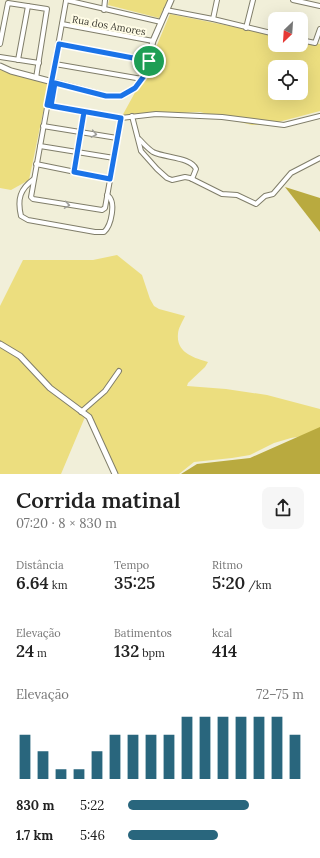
<!DOCTYPE html>
<html lang="pt">
<head>
<meta charset="utf-8">
<style>
  :root { --surface:#fff; --page:#f6f6f6; --text:#222; --muted:#767676; --accent:#29667d }
  body { margin:0; font-family:Lora,serif; background:var(--page); color:var(--text); height:100vh; display:flex; flex-direction:column; font-size:15px; white-space:nowrap }
  * { box-sizing:border-box; margin:0 }
  p { font-size:13px; color:var(--muted) }
  .icon { flex:none; width:22px; height:22px; fill:none; stroke:currentColor; stroke-width:2; stroke-linecap:round; stroke-linejoin:round }
  .map { position:relative; height:474px; overflow:hidden }
  .details { display:flex; flex-direction:column; background:var(--surface); flex:1 }
  .details>* { flex:none }
  .needle { width:26px; rotate:205deg }
  .fabs { position:absolute; left:268px; top:12px; display:grid; gap:8px }
  .fabs a { display:grid; place-items:center; width:40px; height:40px; border-radius:8px; background:var(--surface); box-shadow:0 4px 16px #0002; font-size:20px }
  .pin { position:absolute; display:grid; place-items:center; width:34px; height:34px; color:#fff; margin:-17px; border:2px solid #fff; border-radius:50%; box-shadow:0 1px 4px #0007 }
  .round { display:grid; place-items:center; flex:none; width:42px; height:42px; border-radius:8px; background:var(--page) }
  .overview { display:flex; align-items:center; justify-content:space-between; height:68px; padding:0 16px }
  h1 { font-size:22px; font-weight:600; line-height:30px }
  .stats { display:grid; grid-template-columns:repeat(3,1fr); gap:6px; height:68px; padding:4px 16px }
  .stats div { display:grid; align-content:center }
  .stats b { font-size:17px; font-weight:600 }
  .stats small { font-size:11px; font-weight:400 }
  .stats p { font-size:11px }
  .chart { height:112px; padding:8px 16px }
  .chart p { display:flex; justify-content:space-between }
  .chart svg { width:100%; height:72px; margin-top:4px; stroke:var(--accent); stroke-width:6 }
  ul { padding:0 16px; list-style:none; font-size:13px }
  li { display:grid; grid-template-columns:64px 48px 1fr; align-items:center; height:30px }
  li i { height:10px; border-radius:5px; background:var(--accent) }
  .map>svg:first-child { display:block }
</style>
</head>
<body>
<div class="map">
<svg width="320" height="474" viewBox="0 0 320 474">
  <rect width="100%" height="100%" fill="#f1efd9"/>
  <g fill="#ecde7f" fill-rule="evenodd">
    <path d="M109 0H168L159 18 108 5Z"/>
    <path d="M170 14 275 35V45H301V40L320 44V111L271 124 252 125 200 112 156 114 121 118 144 76ZM275 67H301V93H275Z"/>
    <path d="M0 69 49 84 29 180 11 190 0 188Z"/>
    <path d="M117 255 142 275 150 299 154 306 159 309 185 316C183 321 178 328 178 334 176 353 195 358 208 362L205 367 188 383 187 386 226 389 267 395 320 409V433L291 438 274 443 250 455 232 458 194 462 179 474H119L115 470 93 419 86 412V411L75 405 48 384 16 351 0 341V306L23 260H93Z"/>
    <path d="M0 347 16 356 53 393 85 417 61 474H0Z"/>
  </g>
  <g fill="#b9aa3f">
    <path d="M285 187 320 198V232Z"/>
    <path d="M320 427V474H181L197 464 250 458Z"/>
  </g>
  <g fill="none" stroke-linecap="round" stroke-linejoin="round">
    <defs>
      <path id="pedestrian" d="M74 172 84 112"/>
      <g id="minor">
        <path d="M66 0 161 22"/>
        <path d="M293 0 320 6"/>
        <path d="M66 1 31 197 33 199 102 210 105 208 121 118"/>
        <path d="M104 10 105 0"/>
        <path d="M166 10 213 19 275 34"/>
        <path d="M213 19 217 0"/>
        <path d="M62 24 153 41"/>
        <path d="M246 28 253 0"/>
        <path d="M301 40 315 43 320 29"/>
        <path d="M0 44 8 3 47 9 36 78"/>
        <path d="M59 44 149 61"/>
        <path d="M0 57 39 63"/>
        <path d="M18 60 28 6"/>
        <path d="M55 64 142 79"/>
        <path d="M47 105 121 118 156 114 222 117 284 125 320 116"/>
        <path d="M51 106 55 83"/>
        <path d="M132 116 141 151 157 169 167 178 172 180 185 177 190 178 222 194 237 195 256 204 265 196 273 194 291 173 320 158"/>
        <path d="M43 126 117 138"/>
        <path d="M139 139C144 144 147 148 153 152 165 158 191 157 196 169L192 179"/>
        <path d="M40 146 114 158"/>
        <path d="M36 164 110 179"/>
        <path d="M34 179C20 189 17 199 21 216L28 220 95 232H104C111 226 117 201 107 195"/>
        <path d="M81 412 105 391 119 371"/>
      </g>
      <g id="tertiary">
        <path d="M0 66 11 71 106 96H121L135 88 144 76 153 41 171 0"/>
        <path d="M0 344 20 356 50 388 89 417 115 474"/>
      </g>
    </defs>
    <use href="#pedestrian" stroke="#807e6a" stroke-width="5"/>
    <use href="#minor" stroke="#807e6a" stroke-width="6"/>
    <use href="#tertiary" stroke="#807e6a" stroke-width="7"/>
    <use href="#pedestrian" stroke="#fff" stroke-width="3"/>
    <use href="#minor" stroke="#fff" stroke-width="4"/>
    <use href="#tertiary" stroke="#fff" stroke-width="5"/>
  </g>
  <defs><path id="oneway-chevron" d="M-2-3.5L2.5 0L-2 3.5" fill="none" stroke-width="1.6" stroke-linecap="round" stroke-linejoin="round"/></defs>
  <g stroke="#9e9e99">
    <use href="#oneway-chevron" transform="translate(94 134) rotate(10)"/>
    <use href="#oneway-chevron" transform="translate(67 205) rotate(9)"/>
  </g>
  <g fill="none" stroke-linecap="round" stroke-linejoin="round">
    <defs>
      <path id="route" d="M149 61 144 76 135 88 121 96H106L55 83 51 106 84 112 74 172 110 179 121 118 47 105 59 44 149 61"/>
    </defs>
    <use href="#route" stroke="#fff" stroke-width="8"/>
    <use href="#route" stroke="#1a73e8" stroke-width="5"/>
  </g>
  <g text-anchor="middle" stroke-width="4" stroke-linejoin="round" paint-order="stroke">
    <g font-size="10" fill="#3d3c33" stroke="#fffce6">
      <text transform="translate(109 25) rotate(10)" y="4">Rua dos Amores</text>
    </g>
  </g>
</svg>
<div class="fabs">
<a><svg class="needle" viewBox="-14 -14 28 28"><path d="M0-13l5 13h-10z" fill="#e53935"/><path d="M0 13l5-13h-10z" fill="#767676"/></svg></a>
<a><svg class="icon" aria-label="locate" viewBox="0 0 24 24"><circle cx="12" cy="12" r="6"/><path d="M12 2v4M12 18v4M2 12h4M18 12h4"/></svg></a>
</div>
<div class="pin" style="left:149px;top:61px;background:#1e9e55"><svg class="icon" aria-label="arrive" viewBox="0 0 24 24"><path d="M6 21V4h12l-3 4 3 4H6"/></svg></div>
</div>
<section class="details">
<div class="overview"><div><h1>Corrida matinal</h1><p>07:20 · 8 × 830 m</p></div><a class="round"><svg class="icon" aria-label="share" viewBox="0 0 24 24"><path d="M12 15V3M7 8l5-5 5 5M5 13v7h14v-7"/></svg></a></div>
<div class="stats">
<div><p>Distância</p><b>6.64<small> km</small></b></div>
<div><p>Tempo</p><b>35:25</b></div>
<div><p>Ritmo</p><b>5:20<small> /km</small></b></div>
</div>
<div class="stats">
<div><p>Elevação</p><b>24<small> m</small></b></div>
<div><p>Batimentos</p><b>132<small> bpm</small></b></div>
<div><p>kcal</p><b>414</b></div>
</div>
<div class="chart"><p><span>Elevação</span>72–75 m</p>
<svg viewBox="0 0 160 44" preserveAspectRatio="none"><path d="M5 44V17M15 44V27M25 44V38M35 44V38M45 44V27M55 44V17M65 44V17M75 44V17M85 44V17M95 44V6M105 44V6M115 44V6M125 44V6M135 44V6M145 44V6M155 44V17"/></svg>
</div>
<ul>
<li><b>830 m</b>5:22<i style="width:69%"></i></li>
<li><b>1.7 km</b>5:46<i style="width:51%"></i></li>
</ul>
</section>
</body>
</html>
